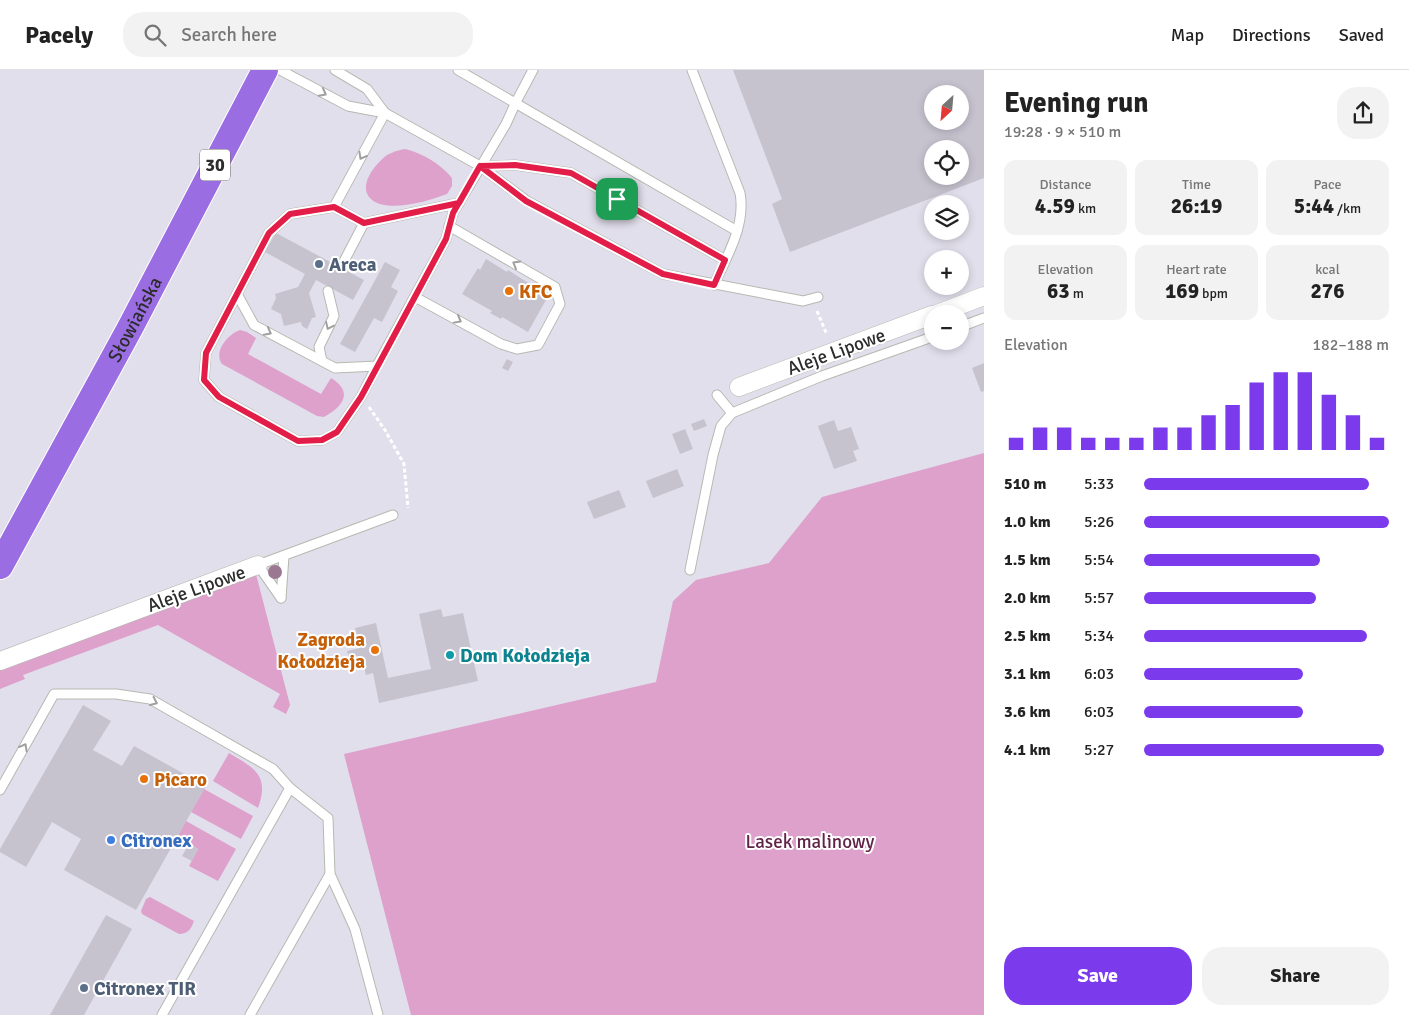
<!DOCTYPE html>
<html lang="en">
<head>
<meta charset="utf-8">
<style>
  :root { --surface:#fff; --page:#f2f2f2; --text:#222; --muted:#767676; --line:#e0e0e0; --accent:#7c3aed }
  body { margin:0; font-family:Signika,sans-serif; background:var(--page); color:var(--text); height:100vh; display:flex; flex-direction:column; font-size:19px; white-space:nowrap }
  * { box-sizing:border-box; margin:0 }
  p { font-size:16px; color:var(--muted) }
  .icon { flex:none; width:28px; height:28px; fill:none; stroke:currentColor; stroke-width:2; stroke-linecap:round; stroke-linejoin:round }
  .map { position:relative; flex:1; overflow:hidden }
  .side { display:flex; flex-direction:column; background:var(--surface); width:425px }
  .side>* { flex:none }
  .needle { width:32px; rotate:206deg }
  .tools { position:absolute; left:924px; top:15px; display:grid; gap:10px }
  .tools a { display:grid; place-items:center; width:45px; height:45px; border-radius:50%; background:var(--surface); box-shadow:0 2px 8px #0003; font-size:25px }
  .pin { position:absolute; display:grid; place-items:center; width:42px; height:42px; color:#fff; margin:-21px; border-radius:10px; box-shadow:0 2px 8px #0006 }
  .round { display:grid; place-items:center; flex:none; width:52px; height:52px; border-radius:20px; background:var(--page) }
  .overview { display:flex; align-items:center; justify-content:space-between; height:85px; padding:0 20px }
  h1 { font-size:28px; font-weight:700; line-height:38px }
  .metrics { display:grid; grid-template-columns:repeat(3,1fr); gap:8px; height:85px; padding:5px 20px }
  .metrics div { display:grid; align-content:center; border-radius:12px; background:var(--page); text-align:center }
  .metrics b { font-size:21px; font-weight:700 }
  .metrics small { font-size:14px; font-weight:400 }
  .metrics p { font-size:14px }
  .chart { height:140px; padding:10px 20px }
  .chart p { display:flex; justify-content:space-between }
  .chart svg { width:100%; height:90px; margin-top:5px; stroke:var(--accent); stroke-width:6 }
  .action { display:flex; gap:10px; margin-top:auto; padding:10px 20px }
  .action a { flex:1; height:58px; border-radius:20px; background:var(--accent); color:#fff; font-size:20px; font-weight:700; line-height:58px; text-align:center }
  .action a+a { background:var(--page); color:var(--text) }
  ul { padding:0 20px; list-style:none; font-size:16px }
  li { display:grid; grid-template-columns:80px 60px 1fr; align-items:center; height:38px }
  li i { height:12px; border-radius:6px; background:var(--accent) }
  header { display:flex; align-items:center; gap:30px; box-sizing:border-box; height:70px; padding:0 25px; background:var(--surface); border-bottom:1px solid var(--line) }
  header strong { font-size:24px }
  nav { display:flex; gap:28px; margin-inline-start:auto; font-size:18px }
  .search { width:350px; height:45px; background:var(--page); display:flex; align-items:center; gap:12px; box-sizing:border-box; padding:0 18px; border-radius:20px; color:var(--muted); font-size:19px }
  main { display:flex; flex:1; min-height:0 }
  .map>svg:first-child { display:block }
</style>
</head>
<body>
<header>
<strong>Pacely</strong>
<div class="search"><svg class="icon" aria-label="search" viewBox="0 0 24 24"><circle cx="10" cy="10" r="6"/><path d="M15 15l6 6"/></svg>Search here</div>
<nav><a>Map</a><a>Directions</a><a>Saved</a></nav>
</header>
<main>
<div class="map">
<svg width="984" height="945" viewBox="0 0 984 945">
  <rect width="100%" height="100%" fill="#e2dfec"/>
  <g fill="#dda1cc">
    <path d="M405 79C422 83 441 94 452 108V116L447 124C429 131 389 143 372 130 356 117 375 94 387 85 393 82 398 80 405 79Z"/>
    <path d="M240 260 247 262 256 268 248 284 321 324 331 308C354 322 343 337 324 347L317 346 222 294C213 282 228 264 240 260Z"/>
    <path d="M984 383V945H411L344 684 656 612 673 531 696 510 769 493 822 427Z"/>
    <path d="M256 504 290 635 286 644 273 637 280 624 158 555 23 605 25 609 0 619V600Z"/>
    <path d="M229 683C254 698 270 705 258 738L213 711Z"/>
    <path d="M204 719 253 746 241 769 191 742Z"/>
    <path d="M186 751 236 779 218 811 189 796 198 779 177 767Z"/>
    <path d="M150 827 194 851C191 859 188 864 179 864L142 844 141 841 146 829Z"/>
  </g>
  <g fill="#c6c3cf" fill-rule="evenodd">
    <path d="M733 0H984V108L790 182 772 134 782 129ZM932 24H960V51H932ZM932 79H960V106H932Z"/>
    <path d="M276 163 364 210 353 230 316 210 309 223 316 247 312 248 307 259 302 256 301 252 284 256 281 244 271 239 276 228 275 224 298 217 305 204 265 182Z"/>
    <path d="M486 189 507 202 508 200 544 223 542 227 546 230 528 262 502 247 501 249 490 243 492 241 462 224 478 198 480 200Z"/>
    <path d="M385 192 400 200 391 217 398 221 382 252 374 248 355 282 340 274Z"/>
    <path d="M507 289 513 292 508 301 502 298Z"/>
    <path d="M984 293V321L981 322 972 298Z"/>
    <path d="M704 349 707 356 694 361 691 354Z"/>
    <path d="M834 350 838 361 851 357 859 379 853 381 857 391 834 399 818 356Z"/>
    <path d="M685 359 693 379 680 384 672 364Z"/>
    <path d="M677 399 684 416 653 428 646 411Z"/>
    <path d="M619 420 626 437 594 449 587 432Z"/>
    <path d="M441 539 443 547 463 543 478 611 379 633 373 603 366 605 362 590 350 593 347 581 360 578 355 558 376 553 388 608 431 599 419 544Z"/>
    <path d="M83 635 111 651 93 680 122 696 134 676 206 716 136 840 64 800 81 769 52 752 26 797 0 782V779Z"/>
    <path d="M189 774 198 779 192 791 182 786Z"/>
    <path d="M106 845 132 859 84 945H50Z"/>
  </g>
  <g fill="none" stroke-linecap="round" stroke-linejoin="round">
    <defs>
      <g id="lane">
        <path d="M280 0 348 36 385 43 480 96 527 131 663 204 803 231 818 227"/>
        <path d="M335 0 367 19 385 43"/>
        <path d="M458 0 737 161"/>
        <path d="M692 0 740 123C746 155 727 186 714 215"/>
        <path d="M385 43 334 137 290 144 269 163 237 224 254 255 335 298 377 296 446 169 453 143 506 54 516 32 533 0"/>
        <path d="M480 96 515 95 571 103 725 190"/>
        <path d="M334 137 364 153 341 197"/>
        <path d="M364 153 459 133"/>
        <path d="M237 224 206 283 204 310 219 327 298 371 322 370 337 362 361 327 377 296"/>
        <path d="M415 227 501 274 517 279 538 275 560 234 555 217 449 156"/>
        <path d="M960 257 984 248"/>
        <path d="M322 291 319 277 334 246 328 221"/>
        <path d="M717 325 732 343 822 306 932 267"/>
        <path d="M690 500 713 385 721 356 732 343"/>
        <path d="M281 528 258 495 393 445"/>
        <path d="M281 528 284 486"/>
        <path d="M0 720 54 624H116L150 629 273 699 290 718"/>
        <path d="M330 804 355 859 378 945"/>
        <path d="M162 945 290 718 328 748 330 804 250 945"/>
      </g>
      <g id="street">
        <path d="M937 244 984 226"/>
        <path d="M739 317 932 245"/>
        <path d="M0 591 258 495"/>
      </g>
      <g id="primary">
        <path id="s1" d="M0 496 130 258 265 0"/>
      </g>
    </defs>
    <use href="#lane" stroke="#b5bab0" stroke-width="11"/>
    <use href="#street" stroke="#b5bab0" stroke-width="19"/>
    <use href="#primary" stroke="#fff" stroke-width="28"/>
    <g stroke="#fff" stroke-width="3" stroke-dasharray="4 2.5" stroke-linecap="butt">
      <path d="M817 241 827 265"/>
      <path d="M369 337 385 360 404 394 408 438"/>
    </g>
    <use href="#lane" stroke="#fff" stroke-width="9"/>
    <use href="#street" stroke="#fff" stroke-width="18"/>
    <use href="#primary" stroke="#9b6de3" stroke-width="26"/>
  </g>
  <circle fill="#9c7791" cx="275" cy="502" r="7"/>
  <defs><path id="oneway-chevron" d="M-2-3.5L2.5 0L-2 3.5" fill="none" stroke-width="1.6" stroke-linecap="round" stroke-linejoin="round" transform="scale(1.25)"/></defs>
  <g stroke="#a0a0a0">
    <use href="#oneway-chevron" transform="translate(323 23) rotate(28)"/>
    <use href="#oneway-chevron" transform="translate(362 86) rotate(119)"/>
    <use href="#oneway-chevron" transform="translate(516 194) rotate(-150)"/>
    <use href="#oneway-chevron" transform="translate(458 250) rotate(29)"/>
    <use href="#oneway-chevron" transform="translate(329 256) rotate(115)"/>
    <use href="#oneway-chevron" transform="translate(268 262) rotate(28)"/>
    <use href="#oneway-chevron" transform="translate(154 632) rotate(25)"/>
    <use href="#oneway-chevron" transform="translate(24 677) rotate(-61)"/>
  </g>
  <g fill="none" stroke-linecap="round" stroke-linejoin="round">
    <defs>
      <path id="route" d="M617 129 571 103 515 95 480 96 459 133 364 153 334 137 290 144 269 163 206 283 204 310 219 327 298 371 322 370 337 362 361 327 446 169 453 143 480 96 526 131 663 204 714 215 725 190 617 129"/>
    </defs>
    <use href="#route" stroke="#fff" stroke-width="10"/>
    <use href="#route" stroke="#e11d48" stroke-width="6"/>
  </g>
  <g fill="#5c6f8a" stroke="#fff" stroke-width="2">
    <circle cx="319" cy="194" r="5"/>
    <circle cx="84" cy="918" r="5"/>
  </g>
  <g fill="#e8710a" stroke="#fff" stroke-width="2">
    <circle cx="509" cy="221" r="5"/>
    <circle cx="375" cy="580" r="5"/>
    <circle cx="144" cy="709" r="5"/>
  </g>
  <circle fill="#0f9aa8" stroke="#fff" stroke-width="2" cx="450" cy="585" r="5"/>
  <circle fill="#3f7fe0" stroke="#fff" stroke-width="2" cx="111" cy="770" r="5"/>
  <g text-anchor="middle" stroke-width="4" stroke-linejoin="round" paint-order="stroke">
    <rect fill="#fff" stroke="#6b6b6b" stroke-width="1" x="200" y="79.5" width="30" height="31" rx="4"/>
    <g font-size="18" font-weight="bold" fill="#2c2c2c">
      <text x="215" y="101">30</text>
    </g>
    <g font-size="19" font-weight="bold" fill="#4e5e75" stroke="#fff" text-anchor="start">
      <text x="329" y="201">Areca</text>
      <text x="94" y="925">Citronex TIR</text>
    </g>
    <g font-size="19" font-weight="bold" fill="#c56008" stroke="#fff" text-anchor="start">
      <text x="519" y="228">KFC</text>
      <text x="365" y="576" text-anchor="end">Zagroda<tspan x="365" dy="22">Kołodzieja</tspan></text>
      <text x="154" y="716">Picaro</text>
    </g>
    <g font-size="19" fill="#2c2c2c" stroke="#fff">
      <text dy="7" stroke="none"><textPath href="#s1" startOffset="281">Słowiańska</textPath></text>
      <text transform="translate(836 281) rotate(-20)" y="7">Aleje Lipowe</text>
      <text transform="translate(196 518) rotate(-20)" y="7">Aleje Lipowe</text>
    </g>
    <g font-size="19" font-weight="bold" fill="#0d838f" stroke="#fff" text-anchor="start">
      <text x="460" y="592">Dom Kołodzieja</text>
    </g>
    <g font-size="19" font-weight="bold" fill="#366cbe" stroke="#fff" text-anchor="start">
      <text x="121" y="777">Citronex</text>
    </g>
    <g font-size="19" fill="#622247" stroke="#fff">
      <text x="810" y="778">Lasek malinowy</text>
    </g>
  </g>
</svg>
<div class="tools">
<a><svg class="needle" viewBox="-14 -14 28 28"><path d="M0-13l5 13h-10z" fill="#e53935"/><path d="M0 13l5-13h-10z" fill="#767676"/></svg></a>
<a><svg class="icon" aria-label="locate" viewBox="0 0 24 24"><circle cx="12" cy="12" r="6"/><path d="M12 2v4M12 18v4M2 12h4M18 12h4"/></svg></a>
<a><svg class="icon" aria-label="layers" viewBox="0 0 24 24"><path d="M12 4l9 5-9 5-9-5zM3 14l9 5 9-5"/></svg></a>
<a>+</a>
<a>−</a>
</div>
<div class="pin" style="left:617px;top:129px;background:#1e9e55"><svg class="icon" aria-label="arrive" viewBox="0 0 24 24"><path d="M6 21V4h12l-3 4 3 4H6"/></svg></div>
</div>
<section class="side">
<div class="overview"><div><h1>Evening run</h1><p>19:28 · 9 × 510 m</p></div><a class="round"><svg class="icon" aria-label="share" viewBox="0 0 24 24"><path d="M12 15V3M7 8l5-5 5 5M5 13v7h14v-7"/></svg></a></div>
<div class="metrics">
<div><p>Distance</p><b>4.59<small> km</small></b></div>
<div><p>Time</p><b>26:19</b></div>
<div><p>Pace</p><b>5:44<small> /km</small></b></div>
</div>
<div class="metrics">
<div><p>Elevation</p><b>63<small> m</small></b></div>
<div><p>Heart rate</p><b>169<small> bpm</small></b></div>
<div><p>kcal</p><b>276</b></div>
</div>
<div class="chart"><p><span>Elevation</span>182–188 m</p>
<svg viewBox="0 0 160 44" preserveAspectRatio="none"><path d="M5 44V38M15 44V33M25 44V33M35 44V38M45 44V38M55 44V38M65 44V33M75 44V33M85 44V27M95 44V22M105 44V11M115 44V6M125 44V6M135 44V17M145 44V27M155 44V38"/></svg>
</div>
<ul>
<li><b>510 m</b>5:33<i style="width:92%"></i></li>
<li><b>1.0 km</b>5:26<i style="width:100%"></i></li>
<li><b>1.5 km</b>5:54<i style="width:72%"></i></li>
<li><b>2.0 km</b>5:57<i style="width:70%"></i></li>
<li><b>2.5 km</b>5:34<i style="width:91%"></i></li>
<li><b>3.1 km</b>6:03<i style="width:65%"></i></li>
<li><b>3.6 km</b>6:03<i style="width:65%"></i></li>
<li><b>4.1 km</b>5:27<i style="width:98%"></i></li>
</ul>
<div class="action"><a>Save</a><a>Share</a></div>
</section>
</main>
</body>
</html>
